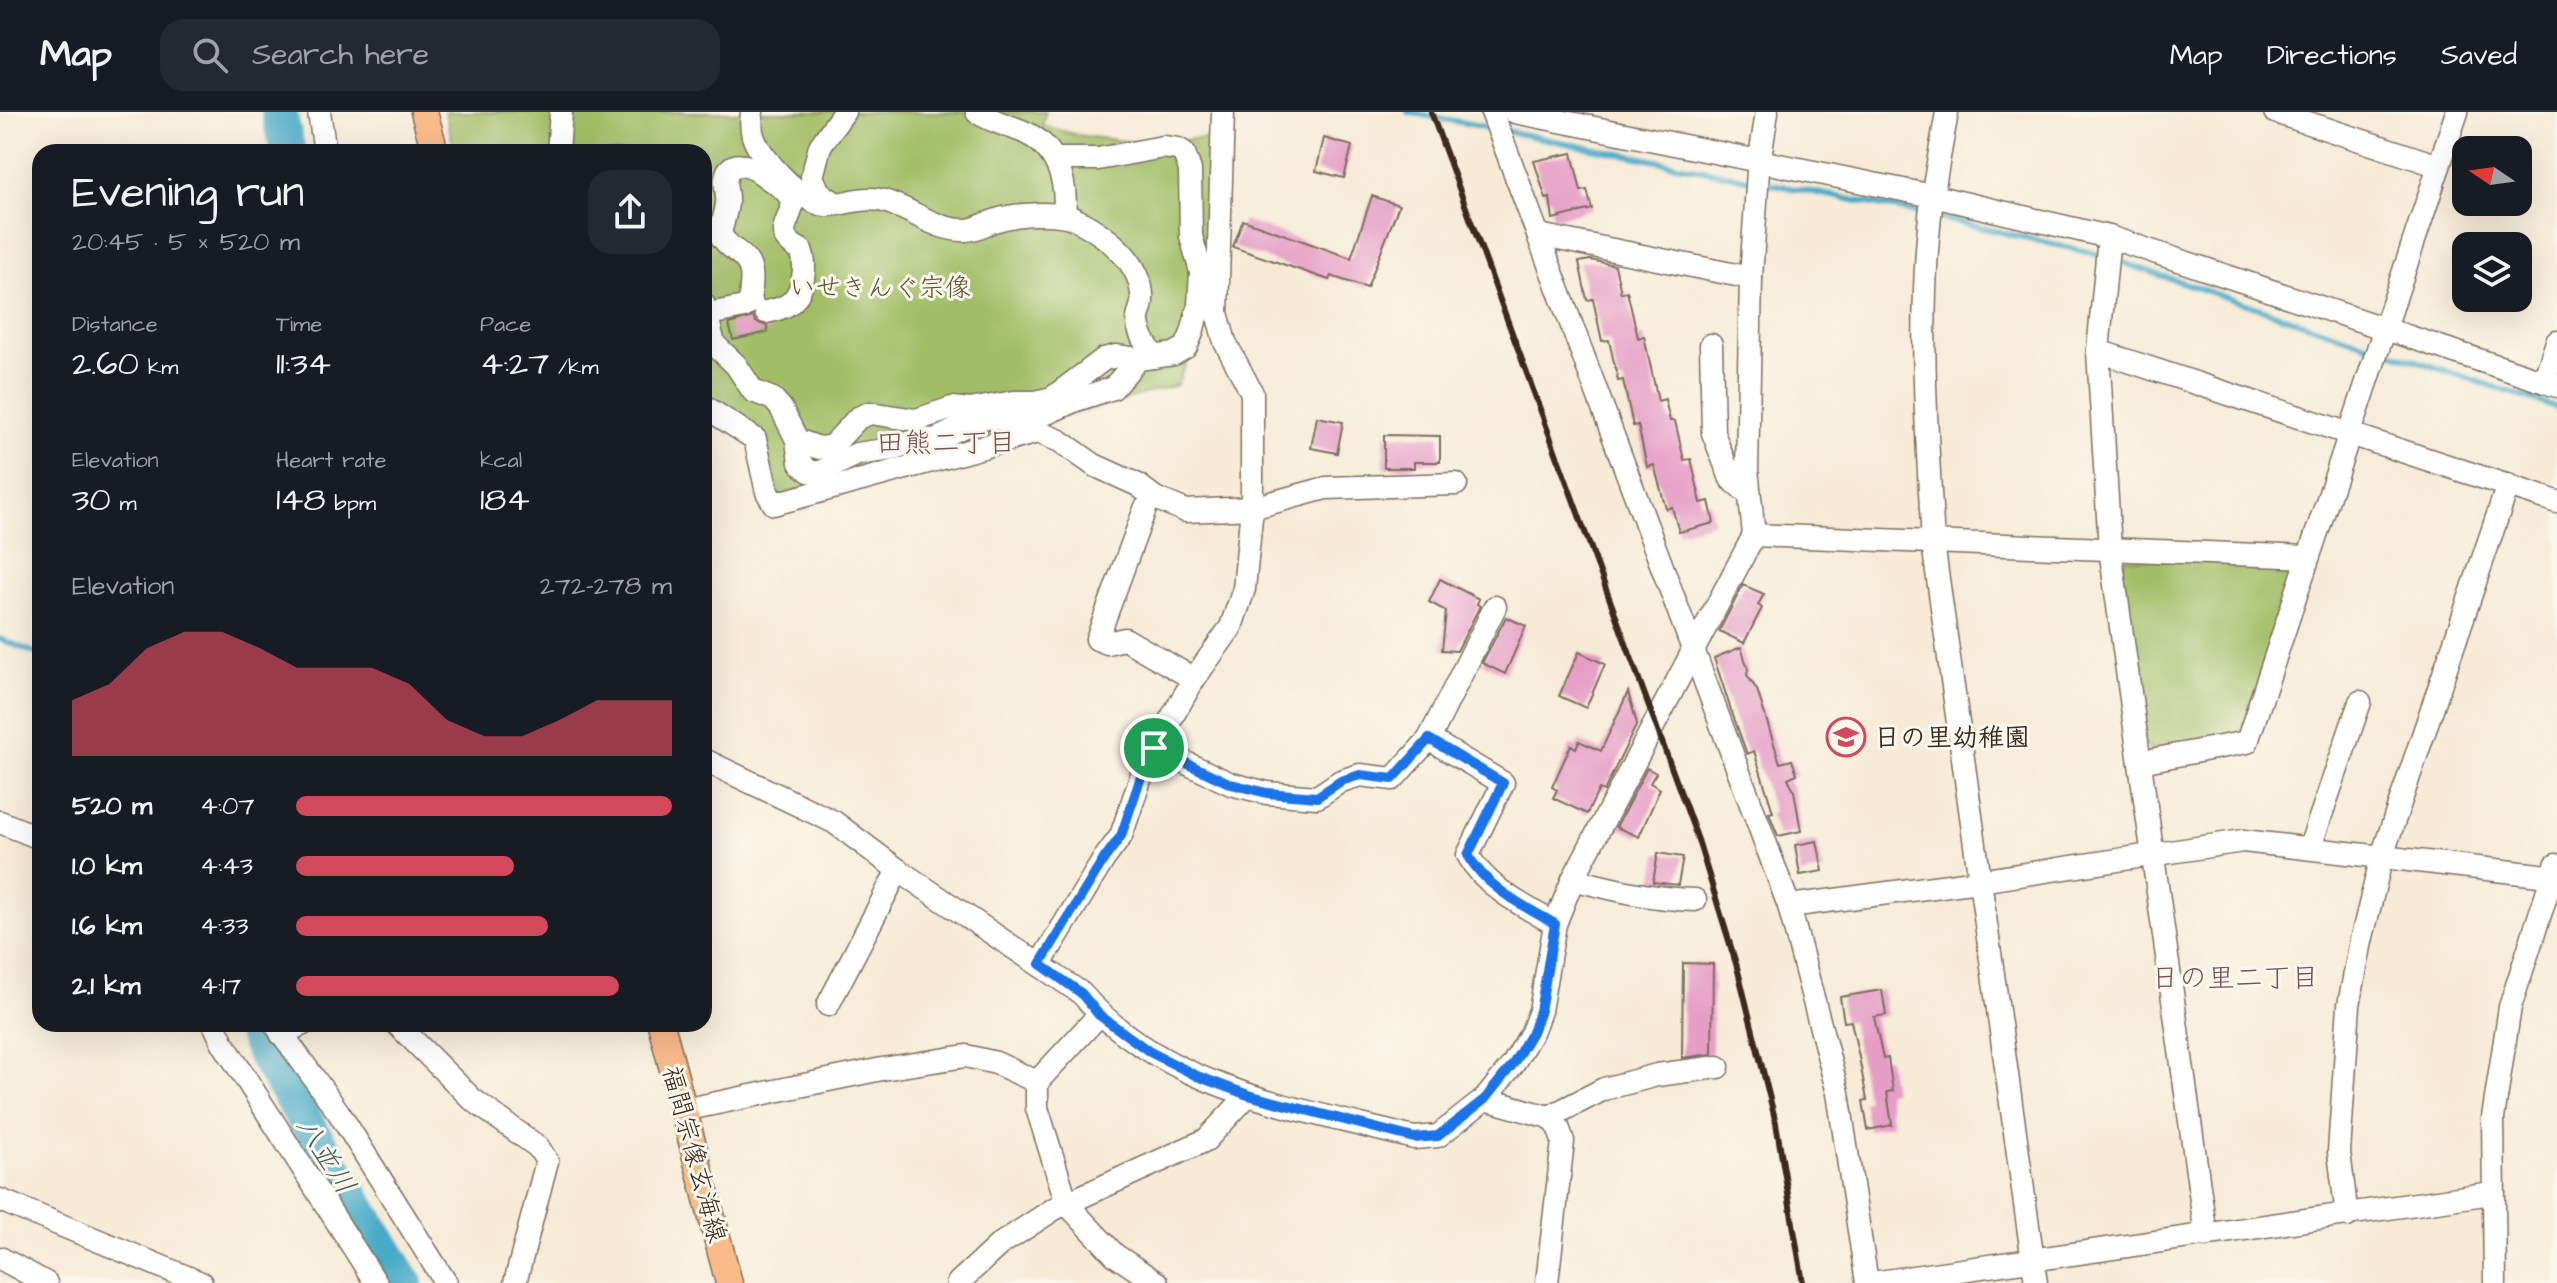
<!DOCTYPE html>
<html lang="en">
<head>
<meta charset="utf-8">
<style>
  :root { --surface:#171b24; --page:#242831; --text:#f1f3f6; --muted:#9ea1a6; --line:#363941; --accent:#d1495b }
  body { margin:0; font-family:"Architects Daughter","Klee One",sans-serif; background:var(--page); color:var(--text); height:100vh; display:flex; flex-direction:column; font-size:30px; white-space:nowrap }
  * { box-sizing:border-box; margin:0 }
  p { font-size:26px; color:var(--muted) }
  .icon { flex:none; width:44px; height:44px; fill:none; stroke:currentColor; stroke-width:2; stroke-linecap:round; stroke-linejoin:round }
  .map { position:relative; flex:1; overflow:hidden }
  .details { position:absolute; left:32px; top:32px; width:680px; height:888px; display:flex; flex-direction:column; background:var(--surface); border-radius:24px; box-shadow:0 8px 32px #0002 }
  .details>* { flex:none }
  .needle { width:52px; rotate:283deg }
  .controls { position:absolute; left:2452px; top:24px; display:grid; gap:16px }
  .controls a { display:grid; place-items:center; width:80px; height:80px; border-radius:16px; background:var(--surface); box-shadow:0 8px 32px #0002; font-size:40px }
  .pin { position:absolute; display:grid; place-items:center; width:68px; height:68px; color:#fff; margin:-34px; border:4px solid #fff; border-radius:50%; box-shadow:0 2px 8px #0007 }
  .round { display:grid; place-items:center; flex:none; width:84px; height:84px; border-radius:24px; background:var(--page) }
  .overview { display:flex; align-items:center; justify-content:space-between; height:136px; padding:0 40px }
  h1 { font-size:44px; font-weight:600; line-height:60px }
  .metrics { display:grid; grid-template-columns:repeat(3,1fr); gap:12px; height:136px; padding:8px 40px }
  .metrics div { display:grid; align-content:center }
  .metrics b { font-size:34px; font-weight:600 }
  .metrics small { font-size:22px; font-weight:400 }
  .metrics p { font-size:22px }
  .chart { height:224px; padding:16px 40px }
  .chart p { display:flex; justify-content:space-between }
  .chart svg { width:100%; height:144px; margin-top:8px; fill:var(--accent); opacity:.7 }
  ul { padding:0 40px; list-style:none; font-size:26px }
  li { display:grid; grid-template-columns:128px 96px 1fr; align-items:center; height:60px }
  li i { height:20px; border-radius:10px; background:var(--accent) }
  header { display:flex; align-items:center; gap:48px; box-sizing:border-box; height:112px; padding:0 40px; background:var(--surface); border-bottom:2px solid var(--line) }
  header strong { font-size:38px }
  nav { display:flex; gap:44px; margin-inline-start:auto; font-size:28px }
  .search { width:560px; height:72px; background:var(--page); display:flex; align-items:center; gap:20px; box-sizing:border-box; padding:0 28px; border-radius:24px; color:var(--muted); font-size:30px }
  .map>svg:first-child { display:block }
</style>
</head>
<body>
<header>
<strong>Map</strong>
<div class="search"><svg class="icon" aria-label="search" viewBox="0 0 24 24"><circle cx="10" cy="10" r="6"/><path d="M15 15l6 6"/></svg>Search here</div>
<nav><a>Map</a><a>Directions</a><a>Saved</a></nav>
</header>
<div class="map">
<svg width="2557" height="1171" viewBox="0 0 2557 1171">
  <rect width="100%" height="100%" fill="#fbf7ec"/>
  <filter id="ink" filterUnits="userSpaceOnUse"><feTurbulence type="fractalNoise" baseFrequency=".0125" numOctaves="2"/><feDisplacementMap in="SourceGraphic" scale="16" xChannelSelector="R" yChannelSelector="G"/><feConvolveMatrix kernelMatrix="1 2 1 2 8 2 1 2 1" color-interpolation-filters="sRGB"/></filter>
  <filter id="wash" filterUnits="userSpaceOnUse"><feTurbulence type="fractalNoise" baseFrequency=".006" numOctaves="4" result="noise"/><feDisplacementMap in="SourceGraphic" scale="32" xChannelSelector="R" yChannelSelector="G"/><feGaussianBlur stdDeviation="1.8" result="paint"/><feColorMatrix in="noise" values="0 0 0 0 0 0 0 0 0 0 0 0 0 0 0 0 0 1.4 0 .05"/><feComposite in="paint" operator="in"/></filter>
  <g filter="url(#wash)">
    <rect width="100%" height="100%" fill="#f7ebd7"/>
    <g fill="#a1be66" stroke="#6e7442" stroke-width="2">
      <path d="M445 0H1046L1042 13 1077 23 1146 32 1216 25 1209 200 1177 273 779 384 762 327 704 287V40H455Z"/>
      <path d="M2126 446 2284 452 2294 460 2242 618 2233 625 2153 640 2144 631 2121 456Z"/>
    </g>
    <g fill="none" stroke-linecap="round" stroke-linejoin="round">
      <g stroke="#49aac8" stroke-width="6">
        <path d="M1408 0 1491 16"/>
        <path d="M1506 19 1913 100 2101 143"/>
        <path d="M2112 147 2557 296"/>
        <path d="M0 527 40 543"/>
      </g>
      <g stroke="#49aac8" stroke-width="36">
        <path d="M279 0 288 40"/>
        <path d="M252 912 263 940 405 1171"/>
      </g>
    </g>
    <g id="blocks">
      <g fill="#e69dc6">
        <path d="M1324 26 1352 34 1344 66 1316 59Z"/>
        <path d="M1572 41 1581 79 1587 78 1592 97 1553 107 1550 86 1546 87 1534 49Z"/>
        <path d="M1372 84 1399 93 1367 176 1331 164 1329 168 1233 135 1243 108 1351 146Z"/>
        <path d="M1590 148 1615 153 1621 181 1627 179 1638 226 1644 224 1658 289 1665 287 1670 309H1675L1684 348 1691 347 1701 391 1709 389 1714 411 1679 420 1672 395 1666 397 1654 353 1647 355 1638 313 1633 314 1623 268 1618 269 1609 228 1602 229 1593 187 1587 188 1579 150Z"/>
        <path d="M753 205 756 210 767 214 768 220 733 228 729 212Z"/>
        <path d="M1317 305 1343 310 1337 341 1311 336Z"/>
        <path d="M1384 323 1440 324V350H1414V356H1384Z"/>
        <path d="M1440 467 1479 487 1477 492 1480 494 1457 539 1442 538 1446 499 1429 490Z"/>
        <path d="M1743 473 1764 482 1758 493 1762 496 1744 531 1719 519Z"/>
        <path d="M1506 505 1526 514 1505 562 1482 551Z"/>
        <path d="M1741 535 1748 557 1747 563 1757 578 1780 651 1792 648 1797 662 1788 666 1794 679 1801 719 1778 724 1769 701 1773 700 1754 639 1747 642 1731 598 1714 546Z"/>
        <path d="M1579 540 1605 552 1586 596 1559 584Z"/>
        <path d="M1628 580 1637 612 1604 679 1599 677 1587 702 1553 686 1557 678 1552 675 1571 633 1576 636 1579 629 1601 639Z"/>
        <path d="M1647 656 1656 661 1650 671 1660 677 1639 725 1616 715Z"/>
        <path d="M1817 729 1823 759 1800 763 1795 733Z"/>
        <path d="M1658 741 1683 745 1678 773 1653 770Z"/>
        <path d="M1683 851 1713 852 1712 942 1682 946Z"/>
        <path d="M1882 878 1886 903 1874 905 1883 947 1888 946 1893 979 1887 980 1892 1013 1868 1018 1863 989 1867 988 1859 945 1851 909 1844 910 1840 885Z"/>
      </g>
    </g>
  </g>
  <g filter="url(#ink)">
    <use href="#blocks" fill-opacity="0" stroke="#7d6e5f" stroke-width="2"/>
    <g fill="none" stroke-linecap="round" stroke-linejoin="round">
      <defs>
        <g id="minor">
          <path d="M319 0 325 40"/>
          <path d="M752 0C751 8 751 17 753 24 759 45 803 92 826 93 844 93 861 84 880 88 908 94 935 119 965 118 976 118 984 112 994 109 1013 102 1059 98 1077 108 1106 123 1144 151 1142 189 1142 195 1139 200 1138 206 1137 221 1147 233 1154 245"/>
          <path d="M977 0C992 10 1008 13 1024 20 1056 34 1068 69 1064 102"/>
          <path d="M1492 0 1789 794 1838 981 1867 1171"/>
          <path d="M1515 0 1933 84 2109 125 2557 274"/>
          <path d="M1947 0C1941 38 1932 76 1929 114 1919 219 1927 326 1933 431L2036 1171"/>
          <path d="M2275 0 2439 54"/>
          <path d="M558 40 561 0"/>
          <path d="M1055 47H1098L1163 35 1178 37 1184 41 1190 58 1191 124 1201 160"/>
          <path d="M835 91 819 80 812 65 820 34 844 0"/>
          <path d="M1539 123 1751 166"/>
          <path d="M2109 125 2098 239 2110 437 2206 1124"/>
          <path d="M704 193 714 232 736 253 753 279 773 287 781 296 797 328 819 336 832 334 858 306 870 301 916 308 952 296 970 298 1014 290H1036L1052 286 1104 247 1116 244 1138 247 1174 242 1186 235 1192 221 1199 193 1201 160 1217 162"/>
          <path d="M704 203 744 195 751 189C749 178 754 167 750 156 745 140 727 137 720 122 722 112 726 101 727 91 728 83 724 74 726 66 728 47 750 53 761 61 769 68 785 75 790 85 799 106 765 120 801 138 807 153 804 180 790 191 783 197 774 198 766 200"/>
          <path d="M1711 233 1713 321 1731 367 1749 382"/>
          <path d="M2098 239 2557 390"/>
          <path d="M2544 269 2557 230"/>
          <path d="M704 294 755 327 767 380 774 392 1038 320 1060 329 1094 353 1138 373 1155 386 1186 399 1252 396 1326 376 1456 372"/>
          <path d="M797 328 800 351 809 359 818 361 857 342 892 337 919 327 935 328 983 305 1012 308 1036 306 1076 288 1113 276 1138 247"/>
          <path d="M1145 397 1097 527 1107 531 1125 527 1194 567"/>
          <path d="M1754 423 2308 445"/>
          <path d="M1429 627 1503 671 1468 743C1486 776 1524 794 1555 812"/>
          <path d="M1154 636 1231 672 1267 681 1317 685 1341 669 1360 663 1393 667 1429 627 1495 495"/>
          <path d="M704 648 834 710 898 758 1081 881C1163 977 1298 996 1414 1026L1438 1024 1485 987 1513 952 1532 920 1540 899 1555 812 1573 767 1754 423 1747 357 1751 166 1758 59 1767 0"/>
          <path d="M2140 650 2247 630 2457 0"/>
          <path d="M0 710 40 726"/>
          <path d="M2310 735 2360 590"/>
          <path d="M1573 767C1614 778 1653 787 1695 788"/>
          <path d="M1789 794 1979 769 2243 729 2557 765"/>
          <path d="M1040 852 1104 747 1121 724 1146 650 1194 567 1231 515 1244 477 1252 396V281L1225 230 1217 201 1223 0"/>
          <path d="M828 893 898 758"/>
          <path d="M1099 903 1037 970V996L1067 1092 1115 1143 1157 1171"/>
          <path d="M214 912 223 931 376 1171"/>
          <path d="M275 912 339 1001 446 1171"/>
          <path d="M397 912 472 987 538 1035 547 1049 515 1171"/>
          <path d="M281 922 303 912"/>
          <path d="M1485 987 1549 1005 1558 1015 1563 1029 1547 1171"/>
          <path d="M683 998 882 957 966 944 996 951 1037 970"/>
          <path d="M1549 1005 1604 977 1657 963 1718 955"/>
          <path d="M0 1088 201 1171"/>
          <path d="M2347 1104 2339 1040 2349 893 2361 829 2382 744 2508 373"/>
          <path d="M0 1146 46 1171"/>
          <path d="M958 1171 999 1133 1054 1097 1206 1028 1248 983"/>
          <path d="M1872 1171 2492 1081"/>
          <path d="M2495 1171 2493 1006 2510 895 2556 753"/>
        </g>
        <g id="major">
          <path d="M424 0 435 40"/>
          <path d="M661 912 729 1171"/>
        </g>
      </defs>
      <use href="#minor" stroke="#7d6e5f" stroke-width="25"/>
      <use href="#major" stroke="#7d6e5f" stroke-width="29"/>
      <use href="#minor" stroke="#fff" stroke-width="22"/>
      <use href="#major" stroke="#fabb8b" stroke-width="26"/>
      <path stroke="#3b2a1e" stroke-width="6" d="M1431 0 1698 728 1737 855 1776 1011 1803 1171"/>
    </g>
  </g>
  <g fill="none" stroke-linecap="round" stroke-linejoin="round" filter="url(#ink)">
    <defs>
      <path id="route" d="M1429 627 1503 671 1468 743C1486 776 1524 794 1555 812L1540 899 1532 920 1513 952 1485 987 1438 1024 1414 1026 1248 983 1197 964 1150 940 1099 903 1081 881 1040 852 1104 747 1121 724 1146 650 1154 636 1231 672 1267 681 1317 685 1341 669 1360 663 1393 667Z"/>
    </defs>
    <use href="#route" stroke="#fff" stroke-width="16"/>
    <use href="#route" stroke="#1a73e8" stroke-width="10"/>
  </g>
  <defs>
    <symbol id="school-ring" viewBox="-11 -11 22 22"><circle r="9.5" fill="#fbf7ec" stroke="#d1495b" stroke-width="1.5"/><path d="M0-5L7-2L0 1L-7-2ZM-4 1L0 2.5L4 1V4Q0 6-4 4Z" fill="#d1495b"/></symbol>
  </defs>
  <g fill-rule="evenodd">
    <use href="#school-ring" x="1824" y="603" width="44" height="44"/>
  </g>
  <g text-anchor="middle" stroke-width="6" stroke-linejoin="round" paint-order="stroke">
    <g font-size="26" fill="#5a5634" stroke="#fbf7ec">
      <text x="880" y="184">いせきんぐ宗像</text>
    </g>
    <g font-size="26" font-weight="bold" fill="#3b2a1e" stroke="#fbf7ec" text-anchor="start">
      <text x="1874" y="634">日の里幼稚園</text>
    </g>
    <g font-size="26" fill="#3b2a1e" stroke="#fbf7ec">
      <text transform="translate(695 1042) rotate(75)" y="9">福間宗像玄海線</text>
    </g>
    <g font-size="28" fill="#775259" stroke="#fbf7ec">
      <text x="946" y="340">田熊二丁目</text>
      <text x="2235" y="875">日の里二丁目</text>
    </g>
    <g font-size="28" font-style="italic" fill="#415d62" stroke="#fbf7ec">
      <text transform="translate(327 1043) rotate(58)" y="10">八並川</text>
    </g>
  </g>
</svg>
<div class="controls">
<a><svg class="needle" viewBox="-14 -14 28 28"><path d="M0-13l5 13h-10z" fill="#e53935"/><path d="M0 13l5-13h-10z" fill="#9ea1a6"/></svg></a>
<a><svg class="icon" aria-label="layers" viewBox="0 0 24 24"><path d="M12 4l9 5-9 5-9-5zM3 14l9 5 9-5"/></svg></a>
</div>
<div class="pin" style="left:1154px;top:636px;background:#1e9e55"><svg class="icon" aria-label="arrive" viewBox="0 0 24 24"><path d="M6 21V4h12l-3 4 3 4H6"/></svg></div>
<section class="details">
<div class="overview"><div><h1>Evening run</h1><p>20:45 · 5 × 520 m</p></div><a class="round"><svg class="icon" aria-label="share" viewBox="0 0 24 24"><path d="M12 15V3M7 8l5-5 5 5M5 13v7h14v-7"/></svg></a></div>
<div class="metrics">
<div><p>Distance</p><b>2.60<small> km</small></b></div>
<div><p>Time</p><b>11:34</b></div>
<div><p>Pace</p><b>4:27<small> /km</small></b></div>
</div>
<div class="metrics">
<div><p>Elevation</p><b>30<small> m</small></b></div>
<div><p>Heart rate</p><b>148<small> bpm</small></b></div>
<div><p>kcal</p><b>184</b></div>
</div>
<div class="chart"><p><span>Elevation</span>272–278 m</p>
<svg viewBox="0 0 160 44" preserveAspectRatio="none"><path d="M0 44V27L10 22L20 11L30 6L40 6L50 11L60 17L70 17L80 17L90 22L100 33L110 38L120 38L130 33L140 27L150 27L160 27V44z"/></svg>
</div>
<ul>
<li><b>520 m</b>4:07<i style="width:100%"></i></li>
<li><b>1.0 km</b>4:43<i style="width:58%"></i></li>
<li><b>1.6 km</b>4:33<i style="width:67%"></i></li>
<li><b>2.1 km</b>4:17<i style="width:86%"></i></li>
</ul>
</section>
</div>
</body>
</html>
